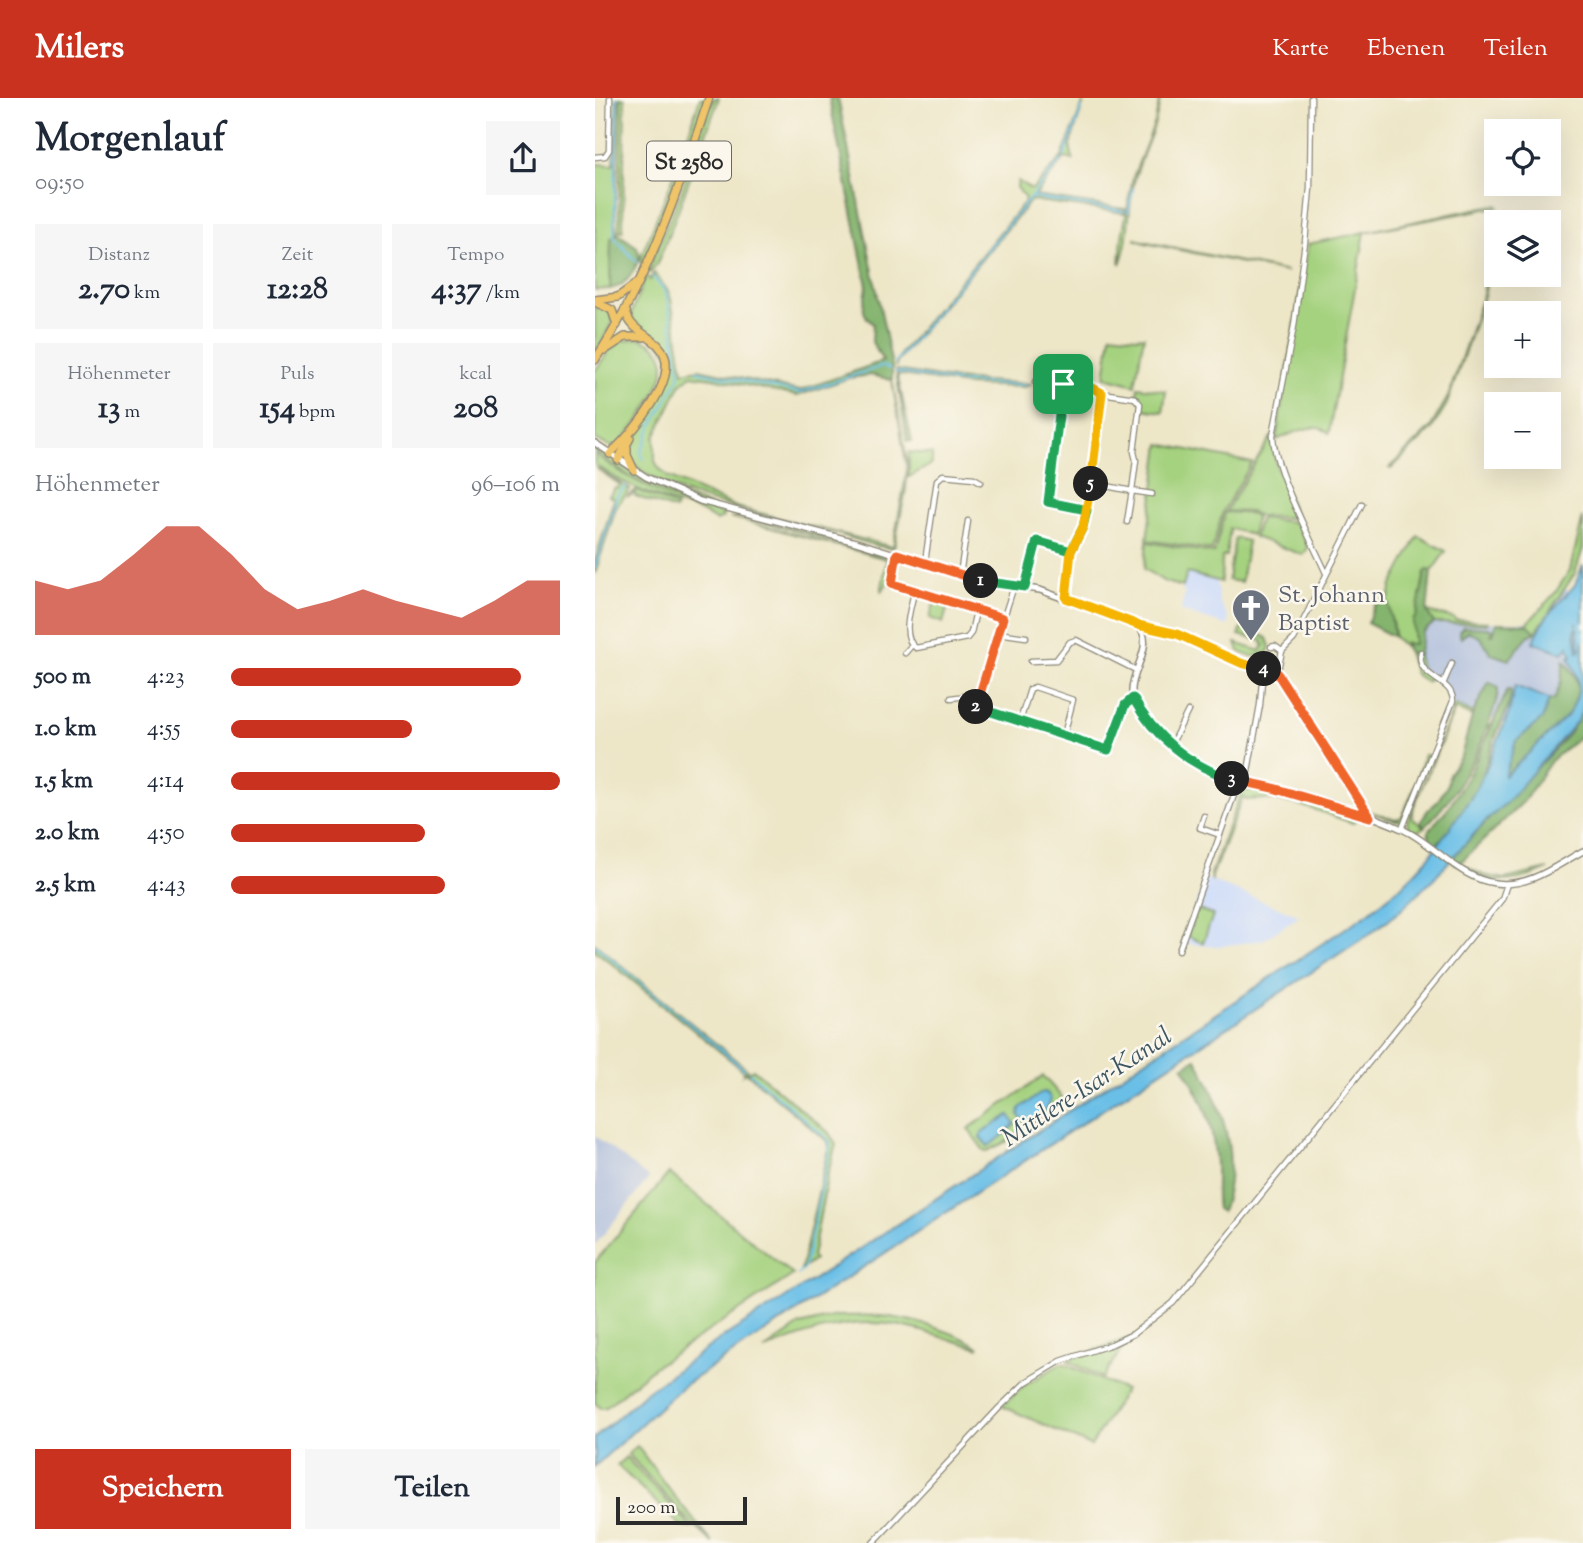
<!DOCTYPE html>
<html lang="de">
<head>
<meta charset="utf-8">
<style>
  :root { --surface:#fff; --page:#f6f6f7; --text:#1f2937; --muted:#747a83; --accent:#c8321e }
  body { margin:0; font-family:"Sorts Mill Goudy",serif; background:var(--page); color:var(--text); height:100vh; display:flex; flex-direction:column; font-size:26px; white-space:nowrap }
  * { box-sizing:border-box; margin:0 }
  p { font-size:23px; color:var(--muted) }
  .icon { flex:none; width:38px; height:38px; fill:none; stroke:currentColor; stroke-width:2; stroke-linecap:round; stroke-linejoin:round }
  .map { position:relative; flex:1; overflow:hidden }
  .drawer { display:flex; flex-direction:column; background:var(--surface); width:595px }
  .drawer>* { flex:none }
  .controls { position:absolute; left:889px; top:21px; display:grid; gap:14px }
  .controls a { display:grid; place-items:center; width:77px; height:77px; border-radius:0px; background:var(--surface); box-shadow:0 7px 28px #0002; font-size:35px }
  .scale { position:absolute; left:21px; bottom:18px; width:131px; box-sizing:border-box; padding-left:7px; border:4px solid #2b2b2b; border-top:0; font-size:19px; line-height:24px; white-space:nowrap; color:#2b2b2b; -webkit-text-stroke:5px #fbf7ec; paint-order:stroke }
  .pin { position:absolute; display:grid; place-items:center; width:60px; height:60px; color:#fff; margin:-30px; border-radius:14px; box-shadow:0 4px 10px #0006 }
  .km { position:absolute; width:35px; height:35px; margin:-18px; border-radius:50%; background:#222; color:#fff; font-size:19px; line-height:35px; text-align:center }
  .round { display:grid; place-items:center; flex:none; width:74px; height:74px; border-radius:0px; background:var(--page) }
  .overview { display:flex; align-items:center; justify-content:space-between; height:119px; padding:0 35px }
  h1 { font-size:38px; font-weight:700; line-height:52px }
  .metrics { display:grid; grid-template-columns:repeat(3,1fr); gap:10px; height:119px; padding:7px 35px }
  .metrics div { display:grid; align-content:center; border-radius:0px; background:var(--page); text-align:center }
  .metrics b { font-size:30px; font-weight:700 }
  .metrics small { font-size:19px; font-weight:400 }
  .metrics p { font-size:19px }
  .chart { height:196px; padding:14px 35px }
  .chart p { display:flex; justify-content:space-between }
  .chart svg { width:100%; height:126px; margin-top:7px; fill:var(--accent); opacity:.7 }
  .primary-button { display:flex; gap:14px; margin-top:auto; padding:14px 35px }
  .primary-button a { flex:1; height:80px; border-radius:0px; background:var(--accent); color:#fff; font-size:28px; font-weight:700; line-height:80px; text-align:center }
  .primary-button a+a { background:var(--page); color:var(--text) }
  ul { padding:0 35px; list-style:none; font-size:23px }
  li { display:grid; grid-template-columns:112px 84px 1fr; align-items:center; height:52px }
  li i { height:18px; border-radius:9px; background:var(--accent) }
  header { display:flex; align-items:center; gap:42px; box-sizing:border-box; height:98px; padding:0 35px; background:var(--accent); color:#fff }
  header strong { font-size:33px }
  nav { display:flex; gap:38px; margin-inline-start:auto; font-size:24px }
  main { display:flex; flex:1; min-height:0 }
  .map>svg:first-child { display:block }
</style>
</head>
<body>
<header>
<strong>Milers</strong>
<nav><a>Karte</a><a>Ebenen</a><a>Teilen</a></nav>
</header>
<main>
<section class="drawer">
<div class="overview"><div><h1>Morgenlauf</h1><p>09:50</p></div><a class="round"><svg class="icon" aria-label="share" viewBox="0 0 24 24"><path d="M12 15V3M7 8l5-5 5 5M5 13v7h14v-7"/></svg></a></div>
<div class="metrics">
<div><p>Distanz</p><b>2.70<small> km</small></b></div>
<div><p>Zeit</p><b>12:28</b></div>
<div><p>Tempo</p><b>4:37<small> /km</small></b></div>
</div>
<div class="metrics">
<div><p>Höhenmeter</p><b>13<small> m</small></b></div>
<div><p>Puls</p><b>154<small> bpm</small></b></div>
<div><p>kcal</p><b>208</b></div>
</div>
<div class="chart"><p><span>Höhenmeter</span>96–106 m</p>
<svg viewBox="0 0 160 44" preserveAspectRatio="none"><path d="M0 44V25L10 28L20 25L30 16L40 6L50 6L60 16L70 28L80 35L90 32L100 28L110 32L120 35L130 38L140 32L150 25L160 25V44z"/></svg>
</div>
<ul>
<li><b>500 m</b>4:23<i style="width:88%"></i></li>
<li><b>1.0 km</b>4:55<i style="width:55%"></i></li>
<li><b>1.5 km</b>4:14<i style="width:100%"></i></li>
<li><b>2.0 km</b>4:50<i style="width:59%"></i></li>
<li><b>2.5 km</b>4:43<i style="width:65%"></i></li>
</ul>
<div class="primary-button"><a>Speichern</a><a>Teilen</a></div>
</section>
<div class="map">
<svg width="988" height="1445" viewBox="0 0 988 1445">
  <rect width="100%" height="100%" fill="#fbf7ec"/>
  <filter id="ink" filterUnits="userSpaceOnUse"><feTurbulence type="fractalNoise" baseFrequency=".0143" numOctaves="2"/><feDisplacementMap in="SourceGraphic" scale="14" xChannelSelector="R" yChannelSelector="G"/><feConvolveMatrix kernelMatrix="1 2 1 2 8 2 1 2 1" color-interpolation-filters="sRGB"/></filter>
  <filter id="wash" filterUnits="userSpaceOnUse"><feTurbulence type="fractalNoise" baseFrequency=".00686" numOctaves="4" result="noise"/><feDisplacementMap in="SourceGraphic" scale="28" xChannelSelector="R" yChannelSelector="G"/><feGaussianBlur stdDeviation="1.57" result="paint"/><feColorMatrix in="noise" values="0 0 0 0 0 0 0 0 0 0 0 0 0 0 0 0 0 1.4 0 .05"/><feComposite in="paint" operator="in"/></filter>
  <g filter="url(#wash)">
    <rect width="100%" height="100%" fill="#ede6c7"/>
    <g fill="#ccdbfa">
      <path d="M592 475 621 482 624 503 633 519V528L586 513 590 494 587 493Z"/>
      <path d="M610 780 617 783 705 818 668 842 620 849 588 845Z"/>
    </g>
    <g fill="#b8c5de">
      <path d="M965 488 988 502V611L974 635 943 668 884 686 909 625 855 605 851 593 828 574 824 567 823 553 828 534 839 525 933 524Z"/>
      <path d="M0 1038 54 1080 0 1147Z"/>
    </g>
    <g fill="#a5d27f" stroke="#687e55" stroke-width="2" fill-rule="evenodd">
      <path d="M21 0H24L20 125 22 135 16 141 15 191 0 192V66L19 67Z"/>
      <path d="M26 0H30L28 133H24Z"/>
      <path d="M105 0H111L70 120 47 166 45 164 47 156 82 70Z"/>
      <path d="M117 0 116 8 120 0H124L83 113 63 164 55 175 53 173 86 94Z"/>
      <path d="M565 0C562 28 549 51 541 77 532 106 536 139 525 166L527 139 538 79 560 24Z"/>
      <path d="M489 3 475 47 478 62 467 59Z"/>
      <path d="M466 60 468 61 440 98 530 111V115L436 102 304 261 300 269 306 255 429 105 430 101 422 89 423 83 435 91H438Z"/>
      <path d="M898 107H903L904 111 890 195 852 306 836 332 796 371 794 370 835 330 853 299 888 196 901 109 770 134 734 335C719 322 697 336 681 342L713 146Z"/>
      <path d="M539 141 692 174 550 145Z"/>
      <path d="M59 175 73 193 76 201 88 274 104 271 204 293 252 276 254 280 202 298 118 280 96 277 85 287 60 339V363L63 369 73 379 141 409 298 449 312 372 297 282 313 368 311 391 299 450C279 450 256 439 236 434 198 424 53 396 36 361 27 343 61 303 71 286 86 243 52 246 35 219L51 177 55 182Z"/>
      <path d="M0 206 13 212 18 222 0 257Z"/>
      <path d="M516 236 541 239 549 238 540 287 510 279Z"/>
      <path d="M45 240C57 245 68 252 69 267 70 285 38 335 23 346 19 349 17 348 13 348L0 341V273L13 254 25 243Z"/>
      <path d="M301 272 357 281 437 286 430 289 371 287 302 276Z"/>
      <path d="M543 289 571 293 568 314 548 311 547 303 542 299Z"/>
      <path d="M676 339 682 370 701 420 664 418 656 414 631 413Z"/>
      <path d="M565 346 657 365 628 413 617 452 552 442Z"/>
      <path d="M0 350 48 381 122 411C78 405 33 381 0 353Z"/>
      <path d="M314 354 337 356V366L314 379Z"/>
      <path d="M0 356C38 386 79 403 126 415L128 416V419L122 423C102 409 92 410 71 402 47 394 21 381 0 367Z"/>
      <path d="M1 370 35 391 21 409 0 476V463L19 401 14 398 20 390 23 391 25 387Z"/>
      <path d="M41 392 81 408 80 412 40 398V395L32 399Z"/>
      <path d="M630 414 657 416 661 419 657 437 633 430 635 432 631 458H627L626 484 592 475 588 489 570 484 549 471 552 444 619 455Z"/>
      <path d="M139 416 226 437 296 458Z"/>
      <path d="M135 419 296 461 295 481 286 495 292 461Z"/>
      <path d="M988 419V450L980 475 941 534 932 526 960 495 975 472Z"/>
      <path d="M665 420 698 424 702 426 713 450 708 457 659 439Z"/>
      <path d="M823 438 851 453 836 474 833 472 830 474 821 519 818 522 819 546H810L811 550 799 539C800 527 793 515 791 503L794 500 797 487Z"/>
      <path d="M640 440 653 443 646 484 633 482Z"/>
      <path d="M340 502 353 508 348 525 335 520Z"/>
      <path d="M832 514 859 520 860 522 893 524 892 526 839 525Z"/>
      <path d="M648 528 672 540 675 548 673 554C662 558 656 561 644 553L641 545 665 553 670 547 667 546 668 543 644 537Z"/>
      <path d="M813 554H817L823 558 826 571 835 580 832 584 820 576Z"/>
      <path d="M860 607 878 615 877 618 860 611 819 708 817 720 829 729 822 734 814 730 812 724Z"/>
      <path d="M829 657 835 658 808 723 799 722 775 714 801 721 807 719 821 685Z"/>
      <path d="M654 692 680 694 763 720 758 725C723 713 689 698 651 702L648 698 617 778V783L616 776 646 694Z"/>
      <path d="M868 767 888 777 910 781 953 771C929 782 906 788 881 777 875 774 871 772 868 767Z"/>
      <path d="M602 811 618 817 608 845 592 838Z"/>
      <path d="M0 846 153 972 148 976 149 973 0 852Z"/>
      <path d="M158 971 233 1034 241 1046 233 1075 217 1159 219 1162 206 1172 234 1047 232 1043 152 975Z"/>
      <path d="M448 978 470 1003 423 1034 421 1039 390 1054 373 1031ZM414 1018 420 1026 393 1048 385 1039 392 1031Z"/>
      <path d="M74 1075 198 1177 59 1269 10 1310H6L0 1305V1164Z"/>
      <path d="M241 1218C256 1218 271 1217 286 1218 313 1220 363 1234 385 1250 357 1243 329 1232 301 1227 254 1219 211 1235 169 1252L205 1227Z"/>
      <path d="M534 1240 508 1280 473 1263V1262Z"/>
      <path d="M467 1265 530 1292 496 1348 407 1308 430 1287Z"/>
      <path d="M42 1348 79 1398 118 1445 88 1417 33 1356Z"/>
      <path d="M31 1359 97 1430 87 1429 22 1367Z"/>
    </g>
    <g fill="#84b46e" stroke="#58704c" stroke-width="2">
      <path d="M234 0H243L297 268V282L276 277 254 280 252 276 288 263 277 244 278 226C263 213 270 206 272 188Z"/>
      <path d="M22 135 42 149 45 158C39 174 32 188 15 191L16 141Z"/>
      <path d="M301 272 317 343H312Z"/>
      <path d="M833 472 836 474 832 514 839 525 828 534 823 558 813 554 810 545 819 546 818 522 821 519 830 474Z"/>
      <path d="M786 503H791L794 507 799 539 772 525 780 507Z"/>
      <path d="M901 525 932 526 941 534 933 538 914 562 896 556 886 540 873 533 866 540 864 534 868 529 894 530 897 533 896 537H898Z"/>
      <path d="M969 562C986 583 988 594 973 617L908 680 921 643 947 621 954 601 959 602 966 584Z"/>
      <path d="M894 584 903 589V597C889 645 866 694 829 729L826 725 832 713 842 704 852 688 854 676 866 658 878 615Z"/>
      <path d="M913 591H916C916 608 909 618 903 632 896 649 892 667 884 684 874 706 857 729 841 747L835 743 833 733 851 713 874 677Z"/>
      <path d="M988 613V636L956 663 929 703 867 763 861 766 856 761 974 636Z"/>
      <path d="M601 961C628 1009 646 1060 627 1114L622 1111C619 1093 623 1074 620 1056 616 1021 607 999 588 969Z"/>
    </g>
    <g fill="#6bbfe7" stroke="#4b7589" stroke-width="2">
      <path d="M988 467V524L982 525 980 534 983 554 985 552 982 530H988V611L983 622 914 702 890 724 840 779 806 812 776 835 88 1288 0 1368V1340L50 1295 125 1241 195 1197 772 816 808 787 834 759 876 700 891 671 914 615 920 588 954 601 947 621 921 643 909 679 973 617C988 593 986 583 974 559L977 558 973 548 968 555 938 544 952 518 980 487Z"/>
      <path d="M448 994 452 995 456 1001C453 1013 441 1023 429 1024L424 1017 425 1010Z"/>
      <path d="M414 1017 420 1026 405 1040 393 1048 385 1039 387 1035Z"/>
    </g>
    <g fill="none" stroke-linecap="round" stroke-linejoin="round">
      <g stroke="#6bbfe7" stroke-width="2">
        <path d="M22 0 19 139 42 164"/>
        <path d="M469 59 487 9"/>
        <path d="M436 99 466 62"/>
        <path d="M533 114 538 90"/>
        <path d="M300 265 436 99 529 113"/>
        <path d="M102 273 204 295 288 268 294 271"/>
        <path d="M301 274 363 284 431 287"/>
        <path d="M48 361 46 354 56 330 85 278 71 194 58 179"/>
        <path d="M0 470 22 398 31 388"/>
        <path d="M0 847 149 971"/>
        <path d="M155 975 234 1042 235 1047 210 1168 203 1177"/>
      </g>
      <path stroke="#6bbfe7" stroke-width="4.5" d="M984 520 988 541"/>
    </g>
  </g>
  <g filter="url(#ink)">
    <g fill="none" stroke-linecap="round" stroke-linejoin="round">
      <defs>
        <g id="minor">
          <path d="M716 0 715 90 710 144 699 228 678 337C679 373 715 439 731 475"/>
          <path d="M0 59 10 58 14 52 15 0"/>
          <path d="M440 284 468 286"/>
          <path d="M496 385 537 393 541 362 539 354 545 306 540 300 507 295"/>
          <path d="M532 424 537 393 557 396"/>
          <path d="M302 456 296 480 299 486 408 520"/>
          <path d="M330 464 342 382 348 377 379 380 386 384"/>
          <path d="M365 477 373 423"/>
          <path d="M419 488 380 608 513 652 530 607 538 600"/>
          <path d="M430 489 442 443 476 453"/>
          <path d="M319 494C316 510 305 539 321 550L372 540 376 535 381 513"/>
          <path d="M471 500 476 453 488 429 492 413 453 404 468 286 498 289 507 295 492 413"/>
          <path d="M543 528 582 536 646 565 680 573 774 718"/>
          <path d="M403 535 431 539"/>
          <path d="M676 549 680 548 687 553 684 567 680 573"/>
          <path d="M687 553 699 541 767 406"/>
          <path d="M310 555 317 547"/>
          <path d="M436 563 461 562 475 544 481 542 541 572"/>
          <path d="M848 586 857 565"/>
          <path d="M356 600 384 596"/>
          <path d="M425 623 435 591 440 589 478 602 469 637"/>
          <path d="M576 647 593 613"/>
          <path d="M651 684 665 607 668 571"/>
          <path d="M609 718 605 730 625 737"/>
          <path d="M807 731 858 603C858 580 820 581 826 554"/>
          <path d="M584 852 644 683"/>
          <path d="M278 1445 404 1310 431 1284 466 1263 517 1246 538 1236 578 1205 907 801 912 786"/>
        </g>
        <path id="tertiary" d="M0 345 51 379 105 403 261 444 390 484 445 492 543 528C561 546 536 572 537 593 537 606 549 619 557 629 594 671 627 677 678 690 722 700 769 713 809 732 841 747 863 780 900 785 934 790 960 768 988 753"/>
        <g id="trunk">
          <path d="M0 202 23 199 42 185"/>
          <path d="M0 204 17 212 22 227"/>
          <path d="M10 252 30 239H49"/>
          <path d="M0 262C53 182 84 91 114 0"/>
          <path d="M32 350V357L39 372"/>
          <path d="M15 356C36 336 92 276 63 247 52 236 34 231 31 213"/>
          <path d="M23 362 35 340"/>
        </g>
      </defs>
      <use href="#minor" stroke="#8c8879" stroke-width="7"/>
      <use href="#tertiary" stroke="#8c8879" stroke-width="8"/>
      <use href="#trunk" stroke="#8c8879" stroke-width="10"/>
      <use href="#minor" stroke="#fff" stroke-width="4.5"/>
      <use href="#tertiary" stroke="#fff" stroke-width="5"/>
      <use href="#trunk" stroke="#f0c469" stroke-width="7"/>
    </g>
  </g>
  <g fill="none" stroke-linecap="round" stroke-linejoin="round" filter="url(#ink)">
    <defs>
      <path id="split-1" d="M386 483 430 489 442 443 476 453 488 429 492 412 453 404 468 286"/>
      <path id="split-2" d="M381 609 408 520 301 487 297 485 302 456 386 483"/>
      <path id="split-3" d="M381 609 513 652 530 607 538 600C559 639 595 668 637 681"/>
      <path id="split-4" d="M637 681 678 690 775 719 684 578 680 573 669 571"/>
      <path id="split-5" d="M496 386 488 429 476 453 471 500 543 527 582 536 646 565 669 571"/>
      <path id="split-6" d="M468 286 494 288 507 295 496 386"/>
    </defs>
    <use href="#split-1" stroke="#fff" stroke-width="14"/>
    <use href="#split-2" stroke="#fff" stroke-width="14"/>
    <use href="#split-3" stroke="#fff" stroke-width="14"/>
    <use href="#split-4" stroke="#fff" stroke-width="14"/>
    <use href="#split-5" stroke="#fff" stroke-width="14"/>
    <use href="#split-6" stroke="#fff" stroke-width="14"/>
    <use href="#split-1" stroke="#22a559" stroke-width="9"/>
    <use href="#split-2" stroke="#f0652b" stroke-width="9"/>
    <use href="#split-3" stroke="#22a559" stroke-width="9"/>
    <use href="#split-4" stroke="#f0652b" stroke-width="9"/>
    <use href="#split-5" stroke="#f5b400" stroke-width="9"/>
    <use href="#split-6" stroke="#f5b400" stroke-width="9"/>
  </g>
  <defs>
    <symbol id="church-pin" viewBox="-11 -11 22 30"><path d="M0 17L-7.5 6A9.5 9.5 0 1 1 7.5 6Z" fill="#6b7280" stroke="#fbf7ec"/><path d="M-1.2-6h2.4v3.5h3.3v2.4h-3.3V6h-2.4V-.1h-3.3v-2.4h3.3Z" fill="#fff"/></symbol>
  </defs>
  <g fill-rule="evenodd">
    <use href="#church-pin" x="634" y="488" width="44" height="60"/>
  </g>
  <g text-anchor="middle" stroke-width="5" stroke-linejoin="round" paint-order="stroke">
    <rect fill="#fbf7ec" stroke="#696865" stroke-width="2" x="52" y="43.5" width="84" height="39" rx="5"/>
    <g font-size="23" font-weight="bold" fill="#2b2b2b">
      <text x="94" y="71">St 2580</text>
    </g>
    <g font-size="24" fill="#5b616d" stroke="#fbf7ec" text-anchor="start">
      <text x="683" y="504">St. Johann<tspan x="683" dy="28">Baptist</tspan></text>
    </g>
    <g font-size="26" font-style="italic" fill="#3e5763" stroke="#fbf7ec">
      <text transform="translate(491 988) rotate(-33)" y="9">Mittlere-Isar-Kanal</text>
    </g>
  </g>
</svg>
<div class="controls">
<a><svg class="icon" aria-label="locate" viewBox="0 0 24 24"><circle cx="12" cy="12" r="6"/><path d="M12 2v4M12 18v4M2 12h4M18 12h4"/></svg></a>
<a><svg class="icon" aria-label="layers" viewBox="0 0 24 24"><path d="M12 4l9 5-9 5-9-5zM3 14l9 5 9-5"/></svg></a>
<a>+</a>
<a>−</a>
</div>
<div class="scale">200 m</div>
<div class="pin" style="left:468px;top:286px;background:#1e9e55"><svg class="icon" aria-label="arrive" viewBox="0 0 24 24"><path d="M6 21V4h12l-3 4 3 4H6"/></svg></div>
<b class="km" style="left:386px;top:483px">1</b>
<b class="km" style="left:381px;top:609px">2</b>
<b class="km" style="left:637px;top:681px">3</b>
<b class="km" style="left:669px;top:571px">4</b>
<b class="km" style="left:496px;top:386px">5</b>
</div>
</main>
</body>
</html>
